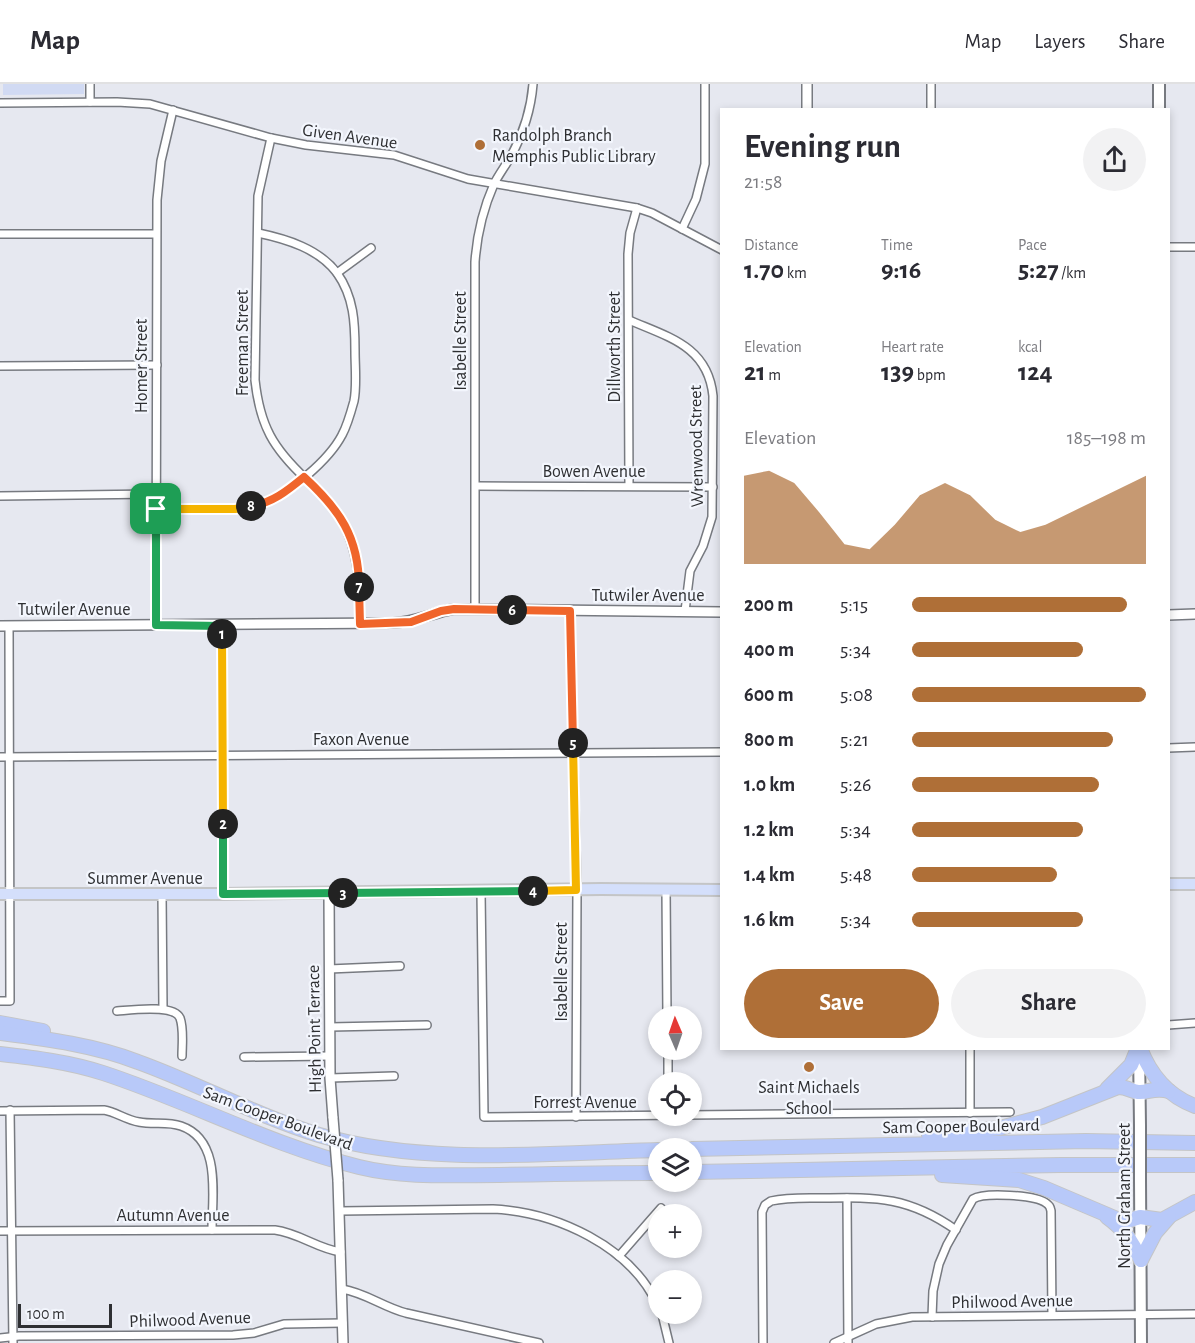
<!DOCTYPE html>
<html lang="en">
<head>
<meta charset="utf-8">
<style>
  :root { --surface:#fff; --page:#f2f2f3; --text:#2b2b33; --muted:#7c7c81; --line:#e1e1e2; --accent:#af6f37 }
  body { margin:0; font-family:"Alegreya Sans",sans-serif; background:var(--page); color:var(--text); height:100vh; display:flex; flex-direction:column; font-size:22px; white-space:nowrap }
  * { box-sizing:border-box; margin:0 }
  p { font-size:20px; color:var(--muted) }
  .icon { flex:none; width:33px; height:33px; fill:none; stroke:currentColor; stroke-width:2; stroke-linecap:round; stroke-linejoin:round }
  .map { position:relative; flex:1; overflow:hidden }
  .sheet { position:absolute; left:720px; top:24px; width:450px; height:942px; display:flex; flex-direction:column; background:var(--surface); border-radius:0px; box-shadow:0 3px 9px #0003 }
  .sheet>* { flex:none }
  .needle { width:39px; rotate:358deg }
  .controls { position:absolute; left:648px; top:922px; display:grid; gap:12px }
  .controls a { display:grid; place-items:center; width:54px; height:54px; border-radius:50%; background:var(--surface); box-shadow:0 3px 9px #0003; font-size:30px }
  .scale { position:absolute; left:18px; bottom:15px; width:94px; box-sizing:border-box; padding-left:6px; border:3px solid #2e2f32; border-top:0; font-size:16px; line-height:21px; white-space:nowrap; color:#2e2f32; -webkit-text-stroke:4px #f3f6fd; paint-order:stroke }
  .pin { position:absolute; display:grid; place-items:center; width:51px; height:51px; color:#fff; margin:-26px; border-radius:12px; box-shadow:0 3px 9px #0006 }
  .km { position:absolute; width:30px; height:30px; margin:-15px; border-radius:50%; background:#222; color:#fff; font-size:16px; line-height:30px; text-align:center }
  .round { display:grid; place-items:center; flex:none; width:63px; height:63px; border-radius:32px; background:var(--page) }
  .headline { display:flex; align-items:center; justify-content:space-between; height:102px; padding:0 24px }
  h1 { font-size:33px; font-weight:700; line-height:45px }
  .figures { display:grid; grid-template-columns:repeat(3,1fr); gap:9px; height:102px; padding:6px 24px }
  .figures div { display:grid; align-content:center }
  .figures b { font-size:26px; font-weight:700 }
  .figures small { font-size:16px; font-weight:400 }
  .figures p { font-size:16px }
  .chart { height:168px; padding:12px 24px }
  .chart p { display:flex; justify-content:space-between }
  .chart svg { width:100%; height:108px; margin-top:6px; fill:var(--accent); opacity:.7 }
  .action { display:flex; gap:12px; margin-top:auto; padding:12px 24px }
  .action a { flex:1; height:69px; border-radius:36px; background:var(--accent); color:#fff; font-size:24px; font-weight:700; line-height:69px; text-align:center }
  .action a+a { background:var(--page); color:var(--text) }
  ul { padding:0 24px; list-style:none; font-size:20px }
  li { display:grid; grid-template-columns:96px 72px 1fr; align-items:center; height:45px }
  li i { height:15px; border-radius:8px; background:var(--accent) }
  header { display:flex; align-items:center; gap:36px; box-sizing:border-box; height:84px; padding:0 30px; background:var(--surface); border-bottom:2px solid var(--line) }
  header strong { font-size:28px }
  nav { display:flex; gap:33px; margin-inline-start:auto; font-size:21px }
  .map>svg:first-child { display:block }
</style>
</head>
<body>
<header>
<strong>Map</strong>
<nav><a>Map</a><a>Layers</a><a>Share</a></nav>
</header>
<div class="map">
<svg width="1195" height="1259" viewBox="0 0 1195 1259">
  <rect width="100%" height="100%" fill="#e6e8f0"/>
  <path fill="#d1daf3" d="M3 0H84V10L3 11Z"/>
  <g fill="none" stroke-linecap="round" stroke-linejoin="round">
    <defs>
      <g id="minor">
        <path d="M931 0V26"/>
        <path d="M90 18V0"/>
        <path d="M0 19 117 18 150 20 271 54 306 61 394 71 468 95 637 124 652 129 722 166"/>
        <path d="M271 54 258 112 255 296C260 342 273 364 306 395 320 408 333 420 342 437 360 470 359 503 360 540"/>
        <path d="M682 145 696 115 705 80V0"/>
        <path d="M0 150H156"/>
        <path d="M1168 163H1195"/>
        <path d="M337 189 371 164"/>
        <path d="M629 236C668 253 708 262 713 312L712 433 703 462 690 487 685 527"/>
        <path d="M0 282 157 281"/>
        <path d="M476 402 713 403"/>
        <path d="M629 402 628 170 630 149 637 124"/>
        <path d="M0 412 155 410"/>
        <path d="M156 425C186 425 237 430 264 419 290 409 329 376 342 351 347 342 351 328 354 317 357 302 355 283 355 267 355 239 354 213 337 189 319 165 287 155 258 149"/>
        <path d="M475 526V178C477 150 483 125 494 100 499 90 506 81 511 72 523 50 531 25 533 0"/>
        <path d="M570 527 577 806 576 1033"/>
        <path d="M156 541 157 116 161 77 173 26"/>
        <path d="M222 542 223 810"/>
        <path d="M1168 664 1195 663"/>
        <path d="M0 673 722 668"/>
        <path d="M666 805 667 933"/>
        <path d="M481 808 484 1033 1010 1028"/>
        <path d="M162 810 163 925"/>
        <path d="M329 885 400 882"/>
        <path d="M0 917H10L9 542"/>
        <path d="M117 927C131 926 174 920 180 934 184 945 182 961 182 972"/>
        <path d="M1168 941 1195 939"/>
        <path d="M330 943 427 941"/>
        <path d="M970 964V1029"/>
        <path d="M668 966V999"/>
        <path d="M244 973 330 972"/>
        <path d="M330 994 394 992"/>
        <path d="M10 1026 13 1259"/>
        <path d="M0 1027 104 1026C116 1028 126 1036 139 1038 153 1041 167 1037 181 1042 222 1056 212 1112 212 1146"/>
        <path d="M847 1114 848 1259"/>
        <path d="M340 1127 493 1125C556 1128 631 1162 658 1222"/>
        <path d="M0 1147 275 1146C299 1149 318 1165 341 1168"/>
        <path d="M619 1172 661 1124"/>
        <path d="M342 1205C366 1209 383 1223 406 1229L539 1259"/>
        <path d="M662 1230 669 1259"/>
        <path d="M932 1233 933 1207 939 1180 947 1161 973 1115C984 1108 1035 1111 1046 1119 1050 1122 1050 1123 1051 1127L1052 1231"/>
        <path d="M0 1254 19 1252 233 1251 254 1249 284 1240 343 1239"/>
        <path d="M763 1259 762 1128 765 1121 771 1117C788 1113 806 1114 823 1114 878 1113 909 1113 956 1146"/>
        <path d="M834 1259 876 1240 912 1233 1195 1230"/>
      </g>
      <g id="tertiary">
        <path d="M807 0V26"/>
        <path d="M1168 531 1195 530"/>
        <path d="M0 542 393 539C415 538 432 529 454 525L722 528"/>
        <path d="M329 809 330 994 333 1034"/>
        <path d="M338 1096 343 1259"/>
      </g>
      <g id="secondary">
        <path d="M1159 0V26"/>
        <path d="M1139 965 1140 1042"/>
        <path d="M1140 1096 1141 1259"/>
      </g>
      <g id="primary">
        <path d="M1168 800H1195"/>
        <path d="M0 810H223L601 805 722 806"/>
      </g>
      <g id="motorway">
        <path d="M0 939 43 947"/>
        <path d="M0 949C46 955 94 961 138 978 199 1000 257 1032 319 1051 424 1082 550 1069 658 1066"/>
        <path d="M1140 964C1150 990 1168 1012 1195 1022"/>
        <path d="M0 970C35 974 69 978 103 989 189 1017 270 1061 359 1083 404 1094 453 1091 499 1091 552 1090 605 1089 658 1089"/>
        <path d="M1107 1005 1131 981 1138 964"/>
        <path d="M929 1051 1000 1044 1042 1033 1118 1003C1127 1003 1131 1007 1138 1008 1148 1009 1154 1003 1169 1007"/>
        <path d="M692 1065 1086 1057 1195 1059"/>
        <path d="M692 1088 1061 1081H1195"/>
        <path d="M942 1091 1019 1096 1044 1104 1117 1135 1130 1136 1140 1133 1162 1136 1195 1118"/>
        <path d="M1107 1133C1124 1145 1132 1158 1141 1176"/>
        <path d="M1141 1176 1155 1149 1169 1133"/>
      </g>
    </defs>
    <use href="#minor" stroke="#777a80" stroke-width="10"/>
    <use href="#tertiary" stroke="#777a80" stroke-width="12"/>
    <use href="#secondary" stroke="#777a80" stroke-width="14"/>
    <use href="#primary" stroke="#c4c5c6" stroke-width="14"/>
    <use href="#motorway" stroke="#c4c5c6" stroke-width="16"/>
    <use href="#minor" stroke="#fff" stroke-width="7"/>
    <use href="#tertiary" stroke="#fff" stroke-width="9"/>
    <use href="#secondary" stroke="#fff" stroke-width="10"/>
    <use href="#primary" stroke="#d4dffb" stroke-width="10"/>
    <use href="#motorway" stroke="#b8c9f9" stroke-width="14"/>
    <defs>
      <path id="tertiary-bridge" d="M333 1034 338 1096"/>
      <path id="secondary-bridge" d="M1140 1042V1096"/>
    </defs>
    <use href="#tertiary-bridge" stroke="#777a80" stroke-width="12" stroke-linecap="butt"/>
    <use href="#secondary-bridge" stroke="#777a80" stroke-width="14" stroke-linecap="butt"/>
    <use href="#tertiary-bridge" stroke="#fff" stroke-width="9"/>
    <use href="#secondary-bridge" stroke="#fff" stroke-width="10"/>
  </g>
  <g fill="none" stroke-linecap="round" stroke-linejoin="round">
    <defs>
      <path id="split-1" d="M156 425V541L222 542V550"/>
      <path id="split-2" d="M222 550 223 740"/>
      <path id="split-3" d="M223 740V810L343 809"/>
      <path id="split-4" d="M343 809 533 807"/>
      <path id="split-5" d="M533 807 576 806 573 659"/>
      <path id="split-6" d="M512 526 570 527 573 659"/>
      <path id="split-7" d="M359 503 360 540 411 538 441 527 454 525 512 526"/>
      <path id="split-8" d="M251 422C272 419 287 407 304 393 339 425 359 453 359 503"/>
      <path id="split-9" d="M156 425H235L251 422"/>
    </defs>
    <use href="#split-1" stroke="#fff" stroke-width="12"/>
    <use href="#split-2" stroke="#fff" stroke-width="12"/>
    <use href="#split-3" stroke="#fff" stroke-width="12"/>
    <use href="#split-4" stroke="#fff" stroke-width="12"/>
    <use href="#split-5" stroke="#fff" stroke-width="12"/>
    <use href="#split-6" stroke="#fff" stroke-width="12"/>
    <use href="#split-7" stroke="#fff" stroke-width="12"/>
    <use href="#split-8" stroke="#fff" stroke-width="12"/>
    <use href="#split-9" stroke="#fff" stroke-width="12"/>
    <use href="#split-1" stroke="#22a559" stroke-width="8"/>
    <use href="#split-2" stroke="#f5b400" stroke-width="8"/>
    <use href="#split-3" stroke="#22a559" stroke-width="8"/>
    <use href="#split-4" stroke="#22a559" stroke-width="8"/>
    <use href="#split-5" stroke="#f5b400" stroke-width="8"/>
    <use href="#split-6" stroke="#f0652b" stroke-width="8"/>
    <use href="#split-7" stroke="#f0652b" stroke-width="8"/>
    <use href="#split-8" stroke="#f0652b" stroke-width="8"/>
    <use href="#split-9" stroke="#f5b400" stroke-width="8"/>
  </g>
  <g fill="#af6f37" stroke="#f3f6fd" stroke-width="2">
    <circle cx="480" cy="61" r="6"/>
    <circle cx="809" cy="983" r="6"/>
  </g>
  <g text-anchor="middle" stroke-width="4.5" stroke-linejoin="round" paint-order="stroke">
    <g font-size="18" fill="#2e2f32" stroke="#f3f6fd" text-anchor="start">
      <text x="492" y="57">Randolph Branch<tspan x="492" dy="21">Memphis Public Library</tspan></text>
      <text x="809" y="1009" text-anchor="middle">Saint Michaels<tspan x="809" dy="21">School</tspan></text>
    </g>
    <g font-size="18" fill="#2e2f32" stroke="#f3f6fd">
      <text transform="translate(350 52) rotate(8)" y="6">Given Avenue</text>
      <text transform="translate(460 257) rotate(-90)" y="6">Isabelle Street</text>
      <text transform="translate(242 259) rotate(-90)" y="6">Freeman Street</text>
      <text transform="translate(614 263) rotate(-90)" y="6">Dillworth Street</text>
      <text transform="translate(141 282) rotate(-90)" y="6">Homer Street</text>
      <text transform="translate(696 362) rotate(-91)" y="6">Wrenwood Street</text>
      <text x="594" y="393">Bowen Avenue</text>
      <text x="648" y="517">Tutwiler Avenue</text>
      <text x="74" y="531">Tutwiler Avenue</text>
      <text x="361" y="661">Faxon Avenue</text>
      <text x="145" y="800">Summer Avenue</text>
      <text transform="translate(561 888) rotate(-90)" y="6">Isabelle Street</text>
      <text transform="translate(314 945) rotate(-91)" y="6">High Point Terrace</text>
      <text x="585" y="1024">Forrest Avenue</text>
      <text transform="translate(278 1034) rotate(20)" y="6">Sam Cooper Boulevard</text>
      <text transform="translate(961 1042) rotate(-1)" y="6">Sam Cooper Boulevard</text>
      <text transform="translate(1124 1112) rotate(-90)" y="6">North Graham Street</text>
      <text x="173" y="1137">Autumn Avenue</text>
      <text transform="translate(1012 1217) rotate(-1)" y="6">Philwood Avenue</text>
      <text transform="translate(190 1235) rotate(-2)" y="6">Philwood Avenue</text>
    </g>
  </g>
</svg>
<div class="controls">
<a><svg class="needle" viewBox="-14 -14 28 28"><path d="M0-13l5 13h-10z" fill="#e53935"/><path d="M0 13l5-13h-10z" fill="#7c7c81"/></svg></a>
<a><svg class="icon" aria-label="locate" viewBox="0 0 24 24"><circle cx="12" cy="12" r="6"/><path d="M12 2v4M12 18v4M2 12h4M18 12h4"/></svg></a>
<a><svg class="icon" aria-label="layers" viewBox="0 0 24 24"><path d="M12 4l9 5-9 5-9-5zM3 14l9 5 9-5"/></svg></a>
<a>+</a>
<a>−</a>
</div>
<div class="scale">100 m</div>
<div class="pin" style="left:156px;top:425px;background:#1e9e55"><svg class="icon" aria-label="arrive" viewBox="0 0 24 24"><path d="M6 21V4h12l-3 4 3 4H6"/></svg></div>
<b class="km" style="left:222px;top:550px">1</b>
<b class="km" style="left:223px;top:740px">2</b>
<b class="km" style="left:343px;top:809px">3</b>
<b class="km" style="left:533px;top:807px">4</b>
<b class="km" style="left:573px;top:659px">5</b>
<b class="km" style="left:512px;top:526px">6</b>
<b class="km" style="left:359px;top:503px">7</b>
<b class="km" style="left:251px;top:422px">8</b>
<section class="sheet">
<div class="headline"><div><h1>Evening run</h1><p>21:58</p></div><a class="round"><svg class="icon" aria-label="share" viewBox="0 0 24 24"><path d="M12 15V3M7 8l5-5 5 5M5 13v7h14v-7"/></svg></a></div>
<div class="figures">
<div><p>Distance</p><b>1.70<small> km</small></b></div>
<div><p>Time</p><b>9:16</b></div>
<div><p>Pace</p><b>5:27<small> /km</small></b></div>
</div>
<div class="figures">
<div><p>Elevation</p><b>21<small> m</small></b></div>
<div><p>Heart rate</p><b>139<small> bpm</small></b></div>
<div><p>kcal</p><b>124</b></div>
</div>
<div class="chart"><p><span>Elevation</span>185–198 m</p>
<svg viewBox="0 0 160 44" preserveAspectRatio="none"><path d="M0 44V8L10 6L20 11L30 23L40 36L50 38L60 28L70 16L80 11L90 16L100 26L110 31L120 28L130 23L140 18L150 13L160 8V44z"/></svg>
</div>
<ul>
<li><b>200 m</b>5:15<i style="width:92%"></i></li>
<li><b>400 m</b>5:34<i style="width:73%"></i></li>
<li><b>600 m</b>5:08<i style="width:100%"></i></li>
<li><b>800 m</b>5:21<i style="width:86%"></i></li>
<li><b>1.0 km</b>5:26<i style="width:80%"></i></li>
<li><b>1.2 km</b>5:34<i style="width:73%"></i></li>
<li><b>1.4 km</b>5:48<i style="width:62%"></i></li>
<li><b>1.6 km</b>5:34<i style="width:73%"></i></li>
</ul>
<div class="action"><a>Save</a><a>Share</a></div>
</section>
</div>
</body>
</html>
